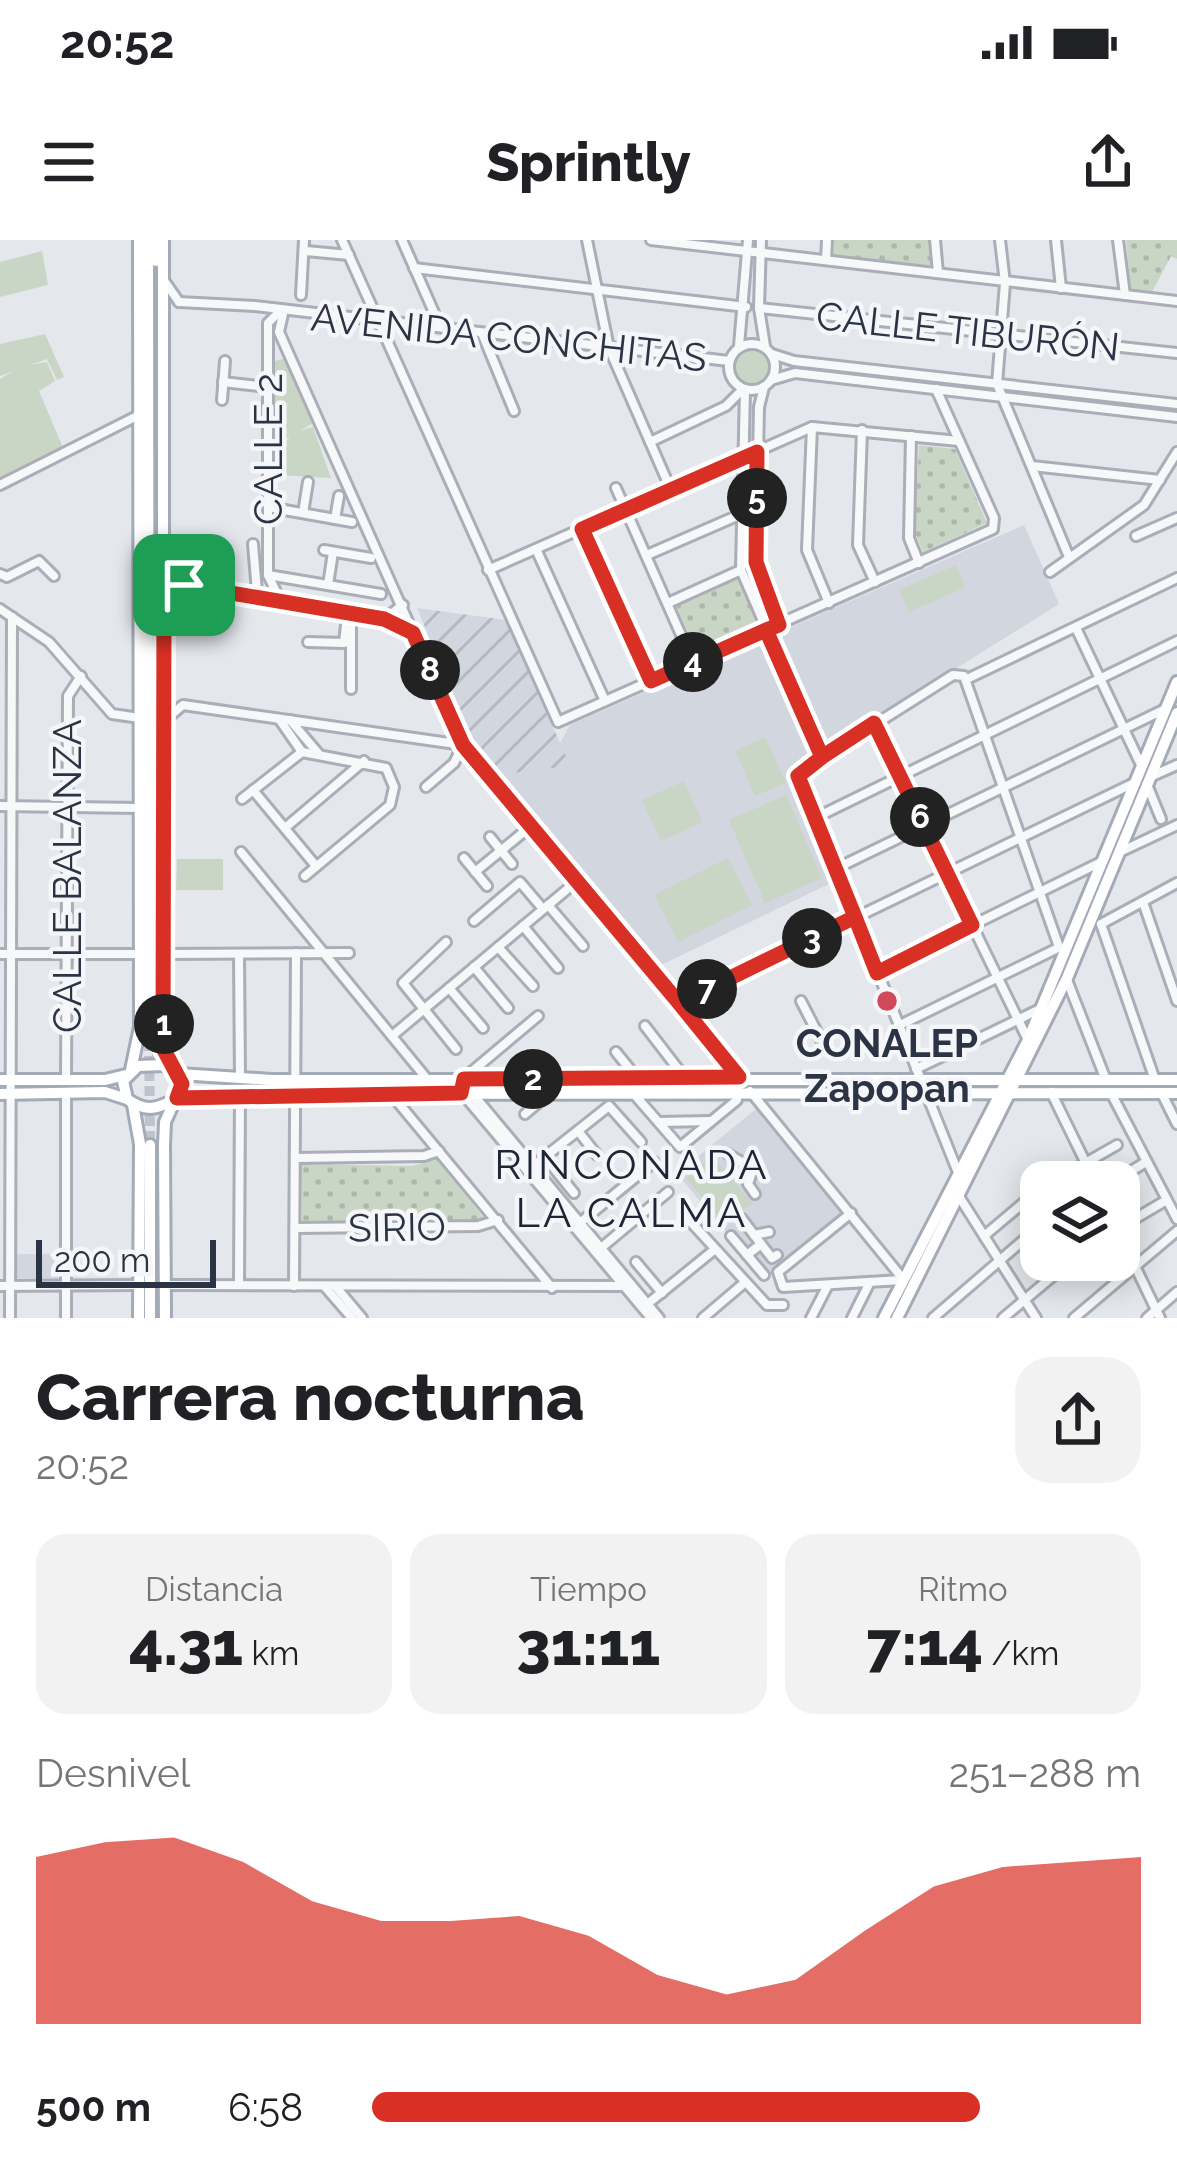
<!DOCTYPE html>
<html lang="es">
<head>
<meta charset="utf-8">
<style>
  :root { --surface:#fff; --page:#f2f2f2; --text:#202124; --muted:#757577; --accent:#d93025 }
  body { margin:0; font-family:Raleway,sans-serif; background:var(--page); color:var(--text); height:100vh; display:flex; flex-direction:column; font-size:45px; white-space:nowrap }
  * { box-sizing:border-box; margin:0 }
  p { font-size:39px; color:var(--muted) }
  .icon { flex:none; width:66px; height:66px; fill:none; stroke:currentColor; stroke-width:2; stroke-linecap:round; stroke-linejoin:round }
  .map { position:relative; height:1078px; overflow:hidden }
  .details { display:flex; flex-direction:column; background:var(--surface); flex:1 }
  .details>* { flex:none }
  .buttons { position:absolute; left:1020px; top:921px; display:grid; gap:24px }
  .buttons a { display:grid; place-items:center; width:120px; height:120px; border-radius:24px; background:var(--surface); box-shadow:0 6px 30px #0003; font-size:60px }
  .scale { position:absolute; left:36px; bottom:30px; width:180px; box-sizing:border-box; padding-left:12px; border:6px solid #2b3445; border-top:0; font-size:33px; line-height:42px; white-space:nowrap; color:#2b3445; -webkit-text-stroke:9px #f4f6f9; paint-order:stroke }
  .pin { position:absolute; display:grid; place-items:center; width:102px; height:102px; color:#fff; margin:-51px; border-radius:24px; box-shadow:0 6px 18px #0006 }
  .km { position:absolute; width:60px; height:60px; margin:-30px; border-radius:50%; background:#222; color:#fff; font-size:33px; line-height:60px; text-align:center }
  .round { display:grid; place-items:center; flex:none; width:126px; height:126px; border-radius:36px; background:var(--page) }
  .head { display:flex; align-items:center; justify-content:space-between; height:204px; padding:0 36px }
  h1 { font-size:66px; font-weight:800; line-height:90px }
  .stats { display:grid; grid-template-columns:repeat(3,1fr); gap:18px; height:204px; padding:12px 36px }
  .stats div { display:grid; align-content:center; border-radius:30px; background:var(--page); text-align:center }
  .stats b { font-size:60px; font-weight:800 }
  .stats small { font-size:33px; font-weight:400 }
  .stats p { font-size:33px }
  .chart { height:336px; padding:24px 36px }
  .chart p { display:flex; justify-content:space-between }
  .chart svg { width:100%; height:216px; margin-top:12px; fill:var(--accent); opacity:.7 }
  ul { padding:0 36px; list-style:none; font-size:39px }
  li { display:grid; grid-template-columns:192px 144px 1fr; align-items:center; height:90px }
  li i { height:30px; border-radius:15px; background:var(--accent) }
  .status { display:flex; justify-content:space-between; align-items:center; height:84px; padding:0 60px; background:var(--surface); direction:ltr }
  .status svg { height:33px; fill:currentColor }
  header { display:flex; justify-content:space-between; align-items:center; height:156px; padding:0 36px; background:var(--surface); font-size:54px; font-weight:800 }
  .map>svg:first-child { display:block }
</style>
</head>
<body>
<div class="status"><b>20:52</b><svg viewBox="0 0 49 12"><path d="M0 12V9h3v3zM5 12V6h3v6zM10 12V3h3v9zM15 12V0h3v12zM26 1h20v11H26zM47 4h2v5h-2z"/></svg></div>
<header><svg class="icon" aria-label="menu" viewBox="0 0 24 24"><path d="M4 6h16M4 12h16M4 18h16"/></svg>Sprintly<svg class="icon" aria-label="share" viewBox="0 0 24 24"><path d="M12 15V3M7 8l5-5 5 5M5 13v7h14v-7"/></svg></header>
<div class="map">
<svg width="1177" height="1078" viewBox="0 0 1177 1078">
  <defs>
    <pattern id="industrial-furrows" width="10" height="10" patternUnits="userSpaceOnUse" patternTransform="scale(3)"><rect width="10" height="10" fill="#d2d6de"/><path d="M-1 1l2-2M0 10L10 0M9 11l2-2" fill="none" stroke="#b4b8c0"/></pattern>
    <pattern id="park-dots" width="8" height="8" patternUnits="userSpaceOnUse" patternTransform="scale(3)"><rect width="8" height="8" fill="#c9d6c5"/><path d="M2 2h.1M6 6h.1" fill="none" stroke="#adb8ab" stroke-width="1.8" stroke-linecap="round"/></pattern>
  </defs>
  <rect width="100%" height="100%" fill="#e4e7ec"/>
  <g fill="#d2d6de">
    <path d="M1024 285 1059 364 824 511 773 395Z"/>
    <path d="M765 399 819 518 793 534 837 640 657 727 496 531 524 533 525 525 571 529 560 503 570 485Z"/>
    <path d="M757 868 842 972 764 1037 677 934Z"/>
    <path d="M17 1014H59L58 1039 17 1038Z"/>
  </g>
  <path fill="url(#industrial-furrows)" d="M417 368 506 380 572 530 526 525 524 533 496 531 473 503Z"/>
  <g fill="#c9d6c5">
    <path d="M42 11 48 45 0 57V22Z"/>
    <path d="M45 94 64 137 57 140 47 119 0 136V104Z"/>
    <circle cx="752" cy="127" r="18"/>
    <path d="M286 118 315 182 300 191 313 187 331 238 278 235 280 208 290 197 274 204 275 121Z"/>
    <path d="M47 122 55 141 39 151 64 210 0 242V139L20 127Z"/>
    <path d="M956 325 966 347 909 372 899 350Z"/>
    <path d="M765 497 786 543 755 556 735 511Z"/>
    <path d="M684 541 702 582 661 601 642 560Z"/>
    <path d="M786 555 822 638 765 663 729 580Z"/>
    <path d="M728 618 752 665 678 702 654 655Z"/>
    <path d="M177 619H223V650H176Z"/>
    <path d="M713 916 752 963 725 985 686 938Z"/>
  </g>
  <g fill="url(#park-dots)">
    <path d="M834 0H928L931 27 833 15Z"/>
    <path d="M1126 0H1177V19L1171 16 1151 54 1131 52Z"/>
    <path d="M919 205 955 209 987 283 923 312 915 293Z"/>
    <path d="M740 337 761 387 698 415 676 366Z"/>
    <path d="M438 919 486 981 302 982 301 924 412 926Z"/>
  </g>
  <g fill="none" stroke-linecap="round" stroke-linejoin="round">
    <g stroke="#bfc3cb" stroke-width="10" stroke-dasharray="10 5" stroke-linecap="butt">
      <path d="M149 786 150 905"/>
      <path d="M157 824V786"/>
    </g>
    <defs>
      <g id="minor">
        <path d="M342 0 558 482 993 289 994 278 936 149"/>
        <path d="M402 0 440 86"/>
        <path d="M587 0 609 108 671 250"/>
        <path d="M651 0 1177 61"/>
        <path d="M761 0 759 68 765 106"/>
        <path d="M935 0 938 33"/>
        <path d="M1000 0 1005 43 997 144 1069 317"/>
        <path d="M1056 0 1061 48"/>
        <path d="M1118 0 1125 55"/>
        <path d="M306 11 349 15"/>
        <path d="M826 20 827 0"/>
        <path d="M414 28 746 67"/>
        <path d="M163 39 179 62"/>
        <path d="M301 55 304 0"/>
        <path d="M179 62 255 66 729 121"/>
        <path d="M759 68 1177 113"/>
        <path d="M279 72 268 83V335L282 364"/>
        <path d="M283 74 279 92 463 505 740 839"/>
        <path d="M482 93 514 171"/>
        <circle cx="752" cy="127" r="23"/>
        <path d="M739 106 748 0"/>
        <path d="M772 114 794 121 1177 164"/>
        <path d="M771 140 795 133 1177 177"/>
        <path d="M223 142 267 147"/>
        <path d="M764 147 759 167 756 322 779 385"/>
        <path d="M745 149 741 330 822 517"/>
        <path d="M222 160 225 121"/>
        <path d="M812 187 807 310 829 363"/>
        <path d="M862 190 858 305 875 342"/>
        <path d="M911 196 909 298 919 323"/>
        <path d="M650 202 726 166 742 150"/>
        <path d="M1032 226 1160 240"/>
        <path d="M0 245 139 175"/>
        <path d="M616 248 693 422"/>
        <path d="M268 267 352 282"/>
        <path d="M303 273 308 242"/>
        <path d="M335 279 339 256"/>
        <path d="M582 289 651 440"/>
        <path d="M1136 296 1177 278"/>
        <path d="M253 304 257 352"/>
        <path d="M536 309 605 461"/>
        <path d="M324 310 371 318"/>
        <path d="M647 315 739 275"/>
        <path d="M164 329 184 345 384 379 412 392"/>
        <path d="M488 330 812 187 959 201"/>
        <path d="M1050 332 1144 265 1177 212"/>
        <path d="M0 334 7 337 39 321 54 336"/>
        <path d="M268 335 381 354"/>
        <path d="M328 345 333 312"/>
        <path d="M212 350 215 302"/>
        <path d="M163 361 184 345"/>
        <path d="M668 363 741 330"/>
        <path d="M0 369 49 402 112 474 140 478"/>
        <path d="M384 379 403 365"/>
        <path d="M1076 388 1142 527"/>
        <path d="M308 402 344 403 347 376"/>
        <path d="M967 439 1177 338"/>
        <path d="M351 449V375"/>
        <path d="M279 479 302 512"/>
        <path d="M165 480 183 465 463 505 454 523 426 547"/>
        <path d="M290 480 318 513"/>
        <path d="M874 483 1028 800"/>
        <path d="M1152 536 1177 525"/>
        <path d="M1148 547 1161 579"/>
        <path d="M253 550 316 626"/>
        <path d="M242 559 302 512 386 528 394 547 390 565 305 636"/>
        <path d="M0 566 140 568"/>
        <path d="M815 578 1177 401"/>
        <path d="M285 588 364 521"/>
        <path d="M490 597 512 624"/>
        <path d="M1122 611 1177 585"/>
        <path d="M241 612 427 839"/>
        <path d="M464 618 487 646"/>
        <path d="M835 629 1163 470"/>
        <path d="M475 632 531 586"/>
        <path d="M1143 662 1177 761"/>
        <path d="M548 665 583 706"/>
        <path d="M474 681 520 642 543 669"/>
        <path d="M1101 684 1155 840"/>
        <path d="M1101 684 1177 643"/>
        <path d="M523 686 558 728"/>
        <path d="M446 702 403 743 456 809"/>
        <path d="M498 707 533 746"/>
        <path d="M0 714H140"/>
        <path d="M164 714 349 713"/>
        <path d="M239 714 240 838"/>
        <path d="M474 727 508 768"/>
        <path d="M877 732 1101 622"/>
        <path d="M1067 740 1106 840"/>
        <path d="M449 748 483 788"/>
        <path d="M801 761 821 800"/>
        <path d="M679 763 1136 542"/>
        <path d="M538 776 470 833 462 853 651 1078"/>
        <path d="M645 786 685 838"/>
        <path d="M898 786 1058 708"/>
        <path d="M392 796 577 641"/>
        <path d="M616 812 637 838"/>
        <path d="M916 829 1042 768"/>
        <path d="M474 836 472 853 659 1078"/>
        <path d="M66 840 68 456 81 436"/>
        <path d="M750 851 903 1039"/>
        <path d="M1051 852 1095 942"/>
        <path d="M633 853 680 907 737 860V853"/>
        <path d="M1111 853 1177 979"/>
        <path d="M391 854 552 1048"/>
        <path d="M1162 854 1177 884"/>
        <path d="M525 874 550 853"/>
        <path d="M659 882 710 881"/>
        <path d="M578 891 597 915"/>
        <path d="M728 914 753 929 748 944 755 954"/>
        <path d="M545 917 574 953"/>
        <path d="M296 918 424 916 439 911"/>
        <path d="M532 927 609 866 641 902"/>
        <path d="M959 935 798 533 953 435 964 436 1059 707"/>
        <path d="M1052 942 1117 905"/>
        <path d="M1113 942 1146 922"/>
        <path d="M960 958 1036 1078"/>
        <path d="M851 973 778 1032 783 1047 902 1040"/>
        <path d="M742 979 761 1004 747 1015"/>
        <path d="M689 980 767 1065H783"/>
        <path d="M576 986 654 922"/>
        <path d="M295 988 478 986 498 980"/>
        <path d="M1119 988 1165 961"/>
        <path d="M1119 993 1160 1078"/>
        <path d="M754 995 769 992"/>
        <path d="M731 996 764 1035"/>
        <path d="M984 996 1041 948"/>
        <path d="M761 1004 772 1018 777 1015"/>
        <path d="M601 1008 668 952"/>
        <path d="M636 1022 662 1053"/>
        <path d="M165 1045 623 1046"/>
        <path d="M239 1045 240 854"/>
        <path d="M0 1046 139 1045"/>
        <path d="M294 1046 296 713"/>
        <path d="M336 1047 362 1078"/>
        <path d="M326 1048 352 1078"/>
        <path d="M645 1066 714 1010"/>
        <path d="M10 1078 12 377"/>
        <path d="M66 1078V853"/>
        <path d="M703 1078 743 1044"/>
        <path d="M811 1078 827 1047"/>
        <path d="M852 1078 870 1042"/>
        <path d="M933 1078 1041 985"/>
        <path d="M1003 1078 1072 1020"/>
        <path d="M1074 1078 1177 991"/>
        <path d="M1147 1078 1177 1052"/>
      </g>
      <g id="major">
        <path d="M148 0 149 786"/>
        <path d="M156 0V21"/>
        <path d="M163 0V809L172 828"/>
        <path d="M157 388V759"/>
        <path d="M131 830 140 787 139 0"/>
        <path d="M179 834 272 840H1177"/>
        <path d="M0 840H105L126 835"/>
        <path d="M0 854 105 852 127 859"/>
        <path d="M177 858 181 839 165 825 138 826 123 841 127 859C151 877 164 864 186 854L1177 853"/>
        <path d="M133 865 140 904 139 1078"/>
        <path d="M150 905V1078"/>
        <path d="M165 1078 164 905 165 882 174 862"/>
        <path d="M884 1078 1028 800 1177 442"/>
        <path d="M897 1078 1067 738 1177 473"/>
      </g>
    </defs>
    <use href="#minor" stroke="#a9aeb7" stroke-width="14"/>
    <use href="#major" stroke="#a3abb8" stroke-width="16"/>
    <use href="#minor" stroke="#f7f8fa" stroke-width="8"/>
    <use href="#major" stroke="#fff" stroke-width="10"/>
  </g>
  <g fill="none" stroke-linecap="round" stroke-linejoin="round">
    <defs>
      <path id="route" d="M184 345 164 362 163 808 182 844 177 858 461 853 464 839 739 837 679 763 855 677 798 536 822 517 766 390 651 441 582 289 757 212 756 322 779 385 766 390 822 517 874 483 972 685 877 733 855 677 679 763 463 505 413 393 384 379 184 345"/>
    </defs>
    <use href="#route" stroke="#fff" stroke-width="24"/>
    <use href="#route" stroke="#d93025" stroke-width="15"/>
  </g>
  <circle fill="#d1495b" stroke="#f4f6f9" stroke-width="4.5" cx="887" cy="761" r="12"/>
  <g text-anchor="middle" stroke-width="9" stroke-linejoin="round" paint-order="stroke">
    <g font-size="39" fill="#2b3445" stroke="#f4f6f9">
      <text transform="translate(968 91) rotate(6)" y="14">CALLE TIBURÓN</text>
      <text transform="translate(509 97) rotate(6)" y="14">AVENIDA CONCHITAS</text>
      <text transform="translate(268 209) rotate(-90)" y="14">CALLE 2</text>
      <text transform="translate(67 636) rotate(-90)" y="14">CALLE BALANZA</text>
      <text transform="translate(397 987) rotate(-1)" y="14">SIRIO</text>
    </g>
    <g font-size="39" font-weight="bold" fill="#2b3445" stroke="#f4f6f9">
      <text x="887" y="817">CONALEP<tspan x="887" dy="45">Zapopan</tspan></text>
    </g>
    <g font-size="42" letter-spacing="3" fill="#1d2536" stroke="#f4f6f9">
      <text x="632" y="939">RINCONADA<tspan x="632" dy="48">LA CALMA</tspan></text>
    </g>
  </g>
</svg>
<div class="buttons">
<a><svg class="icon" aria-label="layers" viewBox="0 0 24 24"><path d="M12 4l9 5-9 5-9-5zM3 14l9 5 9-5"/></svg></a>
</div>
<div class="scale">200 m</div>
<div class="pin" style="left:184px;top:345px;background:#1e9e55"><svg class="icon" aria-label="arrive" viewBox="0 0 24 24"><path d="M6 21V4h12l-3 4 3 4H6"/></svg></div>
<b class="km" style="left:164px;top:784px">1</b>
<b class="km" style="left:533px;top:839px">2</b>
<b class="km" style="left:812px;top:698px">3</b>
<b class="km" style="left:693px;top:422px">4</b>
<b class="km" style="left:757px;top:258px">5</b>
<b class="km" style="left:920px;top:577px">6</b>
<b class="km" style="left:707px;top:749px">7</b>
<b class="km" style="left:430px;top:430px">8</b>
</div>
<section class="details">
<div class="head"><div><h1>Carrera nocturna</h1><p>20:52</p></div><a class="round"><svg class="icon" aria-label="share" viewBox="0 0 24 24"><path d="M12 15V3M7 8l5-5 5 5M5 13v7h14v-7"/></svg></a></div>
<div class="stats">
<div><p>Distancia</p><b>4.31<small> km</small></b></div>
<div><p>Tiempo</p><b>31:11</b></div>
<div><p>Ritmo</p><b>7:14<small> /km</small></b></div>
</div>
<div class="chart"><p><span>Desnivel</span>251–288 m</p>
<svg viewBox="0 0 160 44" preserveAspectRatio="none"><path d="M0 44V10L10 7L20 6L30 11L40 19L50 23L60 23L70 22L80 26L90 34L100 38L110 35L120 25L130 16L140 12L150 11L160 10V44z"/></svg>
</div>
<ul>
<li><b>500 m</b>6:58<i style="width:79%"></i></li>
</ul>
</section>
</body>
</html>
